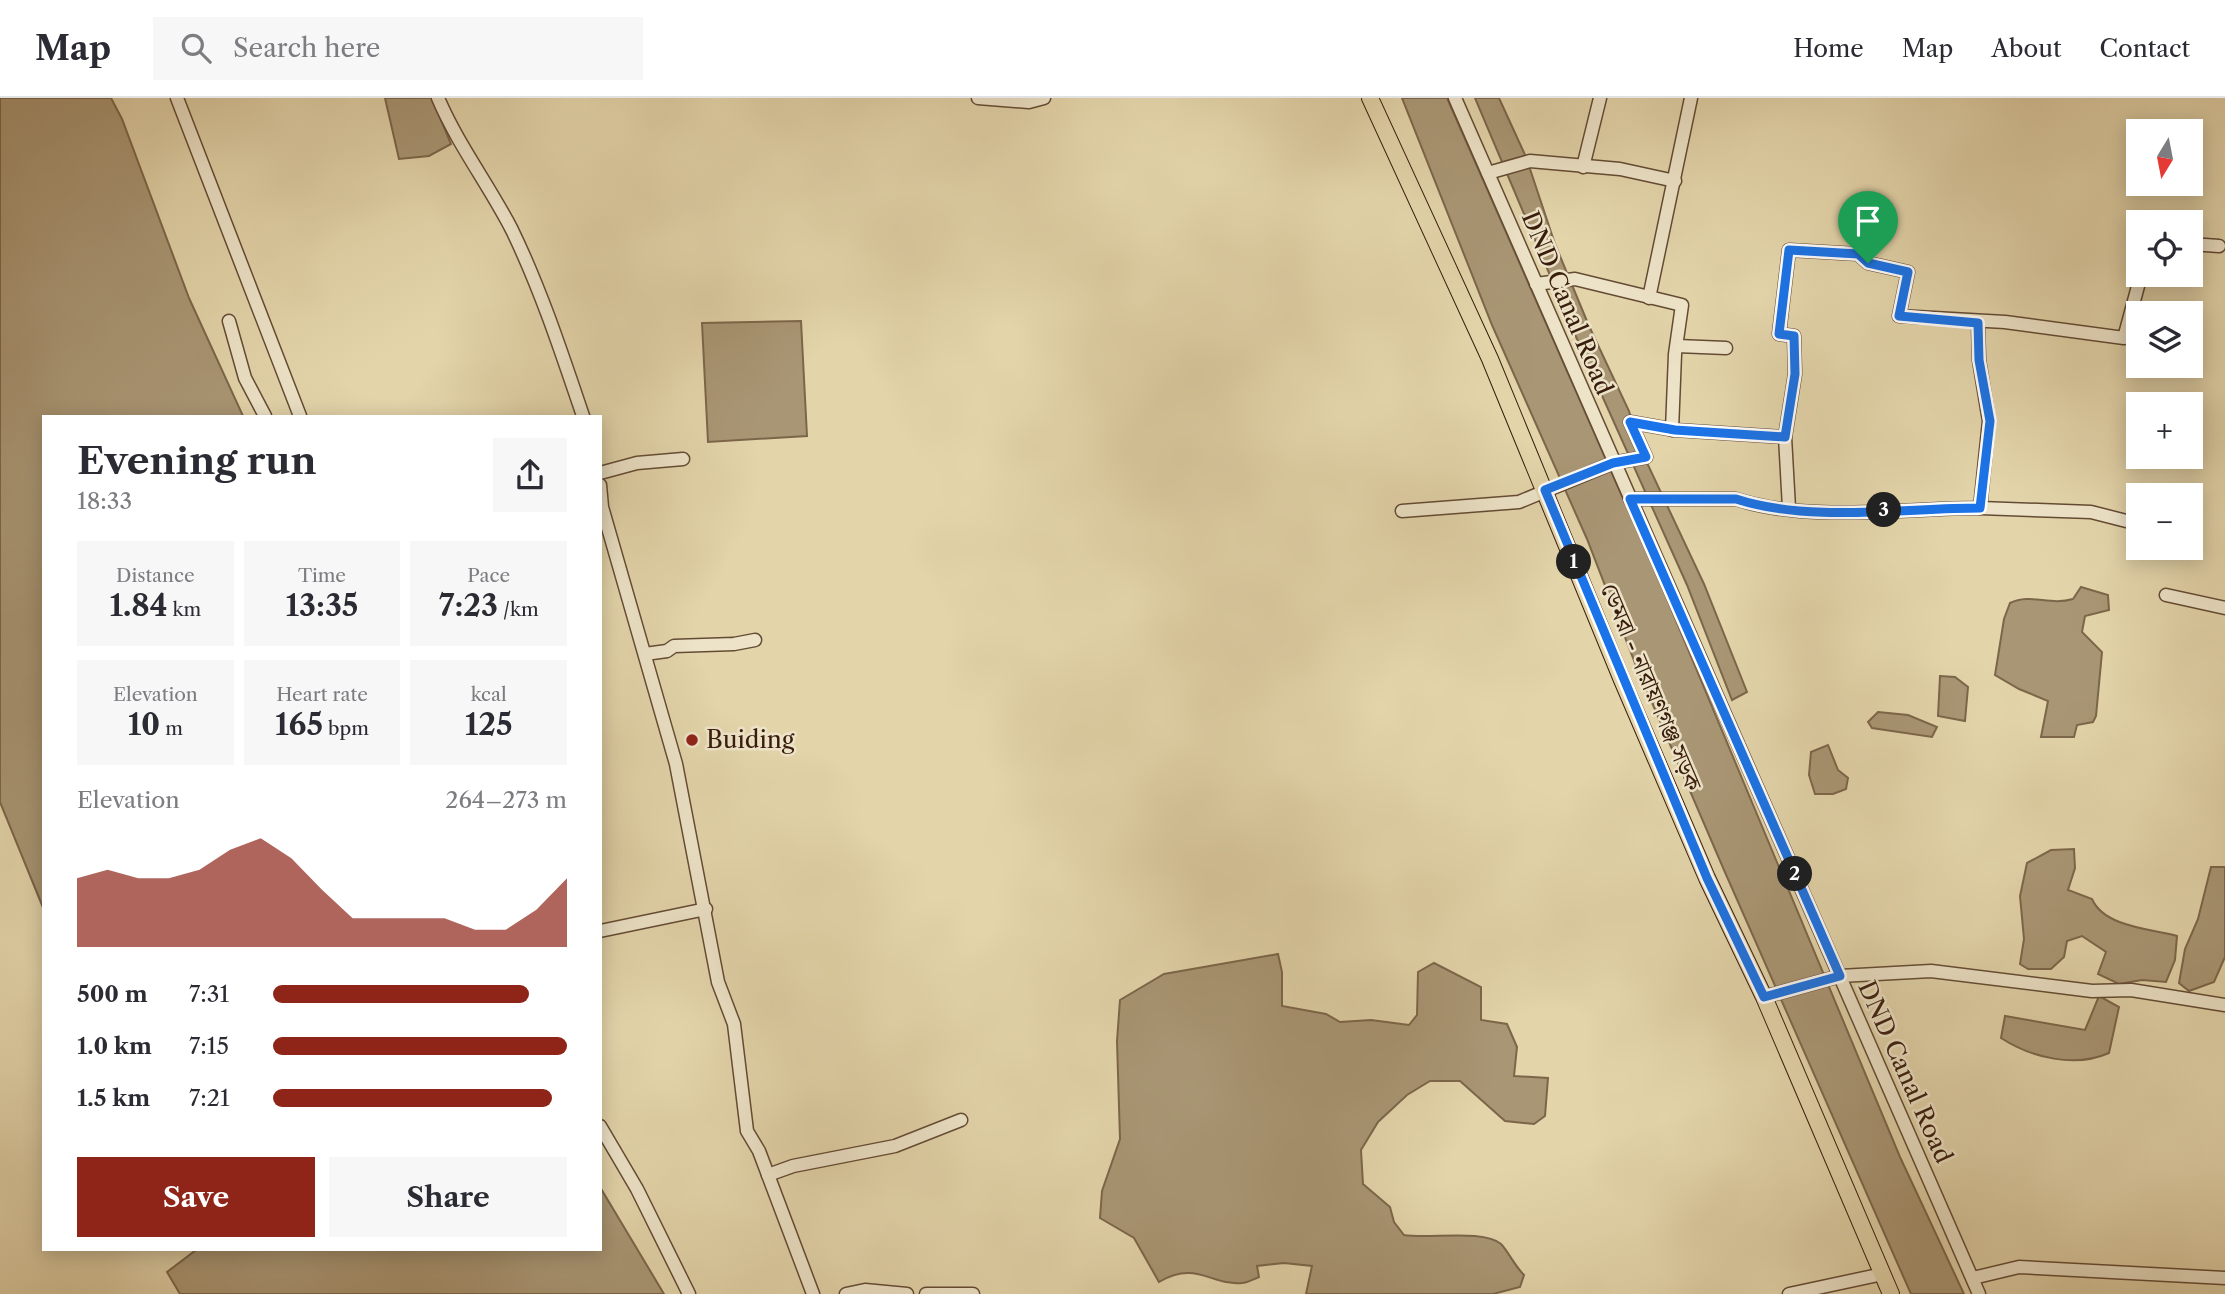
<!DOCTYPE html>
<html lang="en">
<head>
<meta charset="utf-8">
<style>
  :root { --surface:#fff; --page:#f7f7f7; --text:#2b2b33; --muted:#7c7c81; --line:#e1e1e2; --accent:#8f2418 }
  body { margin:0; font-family:"Libre Caslon Text","Noto Serif Bengali",serif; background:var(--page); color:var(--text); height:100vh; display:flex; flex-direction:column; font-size:26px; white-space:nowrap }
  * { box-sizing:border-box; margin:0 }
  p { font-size:23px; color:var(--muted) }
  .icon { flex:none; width:38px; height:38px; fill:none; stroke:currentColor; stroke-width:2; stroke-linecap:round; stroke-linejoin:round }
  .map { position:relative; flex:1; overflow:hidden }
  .panel { position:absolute; left:42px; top:317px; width:560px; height:836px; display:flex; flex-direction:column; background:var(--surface); border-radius:0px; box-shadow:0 4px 18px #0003 }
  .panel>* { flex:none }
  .needle { width:46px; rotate:190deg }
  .fabs { position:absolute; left:2126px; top:21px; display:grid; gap:14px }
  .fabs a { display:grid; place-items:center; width:77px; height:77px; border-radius:0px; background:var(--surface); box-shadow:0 4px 18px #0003; font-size:35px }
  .pin { position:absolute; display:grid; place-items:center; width:60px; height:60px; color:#fff; margin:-72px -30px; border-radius:50% 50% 50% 0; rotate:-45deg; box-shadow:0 0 7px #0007 }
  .pin .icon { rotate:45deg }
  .km { position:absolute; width:35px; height:35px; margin:-18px; border-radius:50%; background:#222; color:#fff; font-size:19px; line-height:35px; text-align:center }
  .round { display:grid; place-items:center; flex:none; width:74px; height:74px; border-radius:0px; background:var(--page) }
  .head { display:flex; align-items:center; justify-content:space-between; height:119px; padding:0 35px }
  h1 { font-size:38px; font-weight:700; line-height:52px }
  .metrics { display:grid; grid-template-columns:repeat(3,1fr); gap:10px; height:119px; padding:7px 35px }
  .metrics div { display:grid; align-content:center; border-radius:0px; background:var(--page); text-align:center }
  .metrics b { font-size:30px; font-weight:700 }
  .metrics small { font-size:19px; font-weight:400 }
  .metrics p { font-size:19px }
  .chart { height:196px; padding:14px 35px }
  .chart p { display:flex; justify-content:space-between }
  .chart svg { width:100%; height:126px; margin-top:7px; fill:var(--accent); opacity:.7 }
  .button { display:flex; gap:14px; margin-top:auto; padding:14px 35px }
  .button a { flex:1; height:80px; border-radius:0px; background:var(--accent); color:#fff; font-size:28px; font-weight:700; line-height:80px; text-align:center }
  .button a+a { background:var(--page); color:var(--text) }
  ul { padding:0 35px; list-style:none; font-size:23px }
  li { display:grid; grid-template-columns:112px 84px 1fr; align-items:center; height:52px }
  li i { height:18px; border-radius:9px; background:var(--accent) }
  header { display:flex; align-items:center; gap:42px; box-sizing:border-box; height:98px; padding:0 35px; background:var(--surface); border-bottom:2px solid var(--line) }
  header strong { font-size:33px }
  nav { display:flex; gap:38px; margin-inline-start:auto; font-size:24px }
  .search { width:490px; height:63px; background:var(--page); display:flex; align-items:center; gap:18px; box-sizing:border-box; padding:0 24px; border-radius:0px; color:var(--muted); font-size:26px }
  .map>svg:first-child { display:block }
</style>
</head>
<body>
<header>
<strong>Map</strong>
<div class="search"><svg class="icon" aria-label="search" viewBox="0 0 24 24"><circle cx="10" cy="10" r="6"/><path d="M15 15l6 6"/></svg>Search here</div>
<nav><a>Home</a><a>Map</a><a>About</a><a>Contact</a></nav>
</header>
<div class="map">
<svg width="2225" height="1196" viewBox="0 0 2225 1196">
  <rect width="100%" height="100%" fill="#e3d4aa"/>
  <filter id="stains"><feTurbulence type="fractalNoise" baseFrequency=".00286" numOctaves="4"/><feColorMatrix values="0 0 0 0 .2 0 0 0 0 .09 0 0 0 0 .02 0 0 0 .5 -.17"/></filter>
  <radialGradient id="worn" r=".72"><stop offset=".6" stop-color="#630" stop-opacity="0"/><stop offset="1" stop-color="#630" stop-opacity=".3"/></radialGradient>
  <g fill="#a99674" stroke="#7c664a" stroke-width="2">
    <path d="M0 0H111L122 21 189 200 243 318H44V812L0 704Z"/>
    <path d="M385 0H432L451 46 429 58 399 61Z"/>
    <path d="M1402 0H1447L1665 496 1900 1059 1964 1196H1911L1724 772 1635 565 1587 441 1492 227Z"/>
    <path d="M1475 0H1499L1526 59 1555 146 1589 228 1629 313 1640 350 1704 486 1747 594 1732 602 1687 487 1582 253Z"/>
    <path d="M801 223 807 338 708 344 702 225Z"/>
    <path d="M2081 489 2108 497 2109 512 2085 518 2082 534 2102 554 2096 618 2093 624 2077 627 2074 639H2041L2048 603 2019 591 1995 577 2004 521 2010 505C2031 495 2049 508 2073 501Z"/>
    <path d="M1940 578 1955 579 1968 589 1965 623 1938 618Z"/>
    <path d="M1878 614 1908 617 1937 629 1932 639 1872 630 1868 624Z"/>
    <path d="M1828 647 1838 672 1848 680 1846 691 1833 696H1815L1809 677 1811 654Z"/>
    <path d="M2074 751 2075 770 2068 792 2092 801C2104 829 2151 831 2177 838L2175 862 2166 884 2142 882 2119 886 2098 876 2106 854 2082 838 2067 843 2064 859 2051 871H2028L2020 866 2024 841 2020 798 2027 765 2051 752Z"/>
    <path d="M2211 769H2225V859L2214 884 2189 893 2179 885 2185 851 2198 821Z"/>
    <path d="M1278 856 1282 874V908L1326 916 1340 924 1371 922 1409 927 1417 917 1418 874 1434 865 1481 889V922L1507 926 1517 949 1514 978 1548 980 1545 1018 1534 1026 1505 1023 1460 983H1430L1407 997 1378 1024 1361 1052 1363 1086 1390 1109 1394 1124 1404 1137C1429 1141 1484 1131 1501 1146 1508 1153 1514 1167 1524 1177L1520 1189 1493 1196H1306L1312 1168 1284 1165 1257 1168 1259 1179C1254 1181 1247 1185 1242 1185 1212 1188 1196 1162 1159 1184L1134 1140 1100 1120 1102 1093 1120 1041 1117 943 1120 902 1164 876Z"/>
    <path d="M2099 898 2119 909 2109 955C2075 970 2032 960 2001 940L2005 918 2085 932Z"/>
    <path d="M600 1089 664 1196H180L167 1174 196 1152H600Z"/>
  </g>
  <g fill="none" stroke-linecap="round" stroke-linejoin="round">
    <defs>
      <g id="minor">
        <path d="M177 0 300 318"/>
        <path d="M438 0C458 47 489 87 512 132 541 192 562 256 583 318"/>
        <path d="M978 0 1029 4 1044 0"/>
        <path d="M1455 0 1979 1196"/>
        <path d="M1583 69 1600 0"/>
        <path d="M1488 75 1530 63 1620 71 1675 83"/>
        <path d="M2191 146 2219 148"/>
        <path d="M1536 186 1575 181 1682 207 1675 256 1672 332"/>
        <path d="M1649 200 1691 0"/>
        <path d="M229 223 245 280 265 318"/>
        <path d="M1677 248 1726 250"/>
        <path d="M600 375 637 365 683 361"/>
        <path d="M600 387 602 409 676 666 718 884 734 926 747 1033 759 1053 813 1196"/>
        <path d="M1630 401H1736C1809 425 1904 410 1980 410L1989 323 1979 262 1978 225"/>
        <path d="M1789 410 1785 339 1795 276 1794 238 1779 236 1789 152 1858 156 1868 165 1908 174 1899 218 2005 224 2124 240 2141 177"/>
        <path d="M1980 410 2091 414 2138 426"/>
        <path d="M1402 413 1519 404 1613 365 1646 359 1630 324 1675 332 1785 339"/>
        <path d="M2166 497 2225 510"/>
        <path d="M645 556 667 553 674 548 734 546 755 542"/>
        <path d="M600 833 706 811"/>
        <path d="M1764 899 1840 878 1931 873 2092 893 2131 892 2225 907"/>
        <path d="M600 1028 637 1091 689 1196"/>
        <path d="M768 1077 793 1068 895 1048 961 1022"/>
        <path d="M1973 1180 2019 1169 2225 1180"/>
        <path d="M846 1196 865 1192 907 1196"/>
        <path d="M926 1196H973"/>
        <path d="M1789 1196 1883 1176"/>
      </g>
      <path id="major" d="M1370 0 1490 261 1622 582 1707 780 1764 899 1891 1196"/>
    </defs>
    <use href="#minor" stroke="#644b34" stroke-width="15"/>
    <use href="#major" stroke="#391d0c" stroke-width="18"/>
    <use href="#minor" stroke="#ede3c8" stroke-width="12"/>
    <use href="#major" stroke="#e3d4aa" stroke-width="16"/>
  </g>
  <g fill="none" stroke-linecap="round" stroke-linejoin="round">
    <defs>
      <path id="route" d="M1789 152 1858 156 1868 165 1908 174 1899 218 1978 225 1979 262 1990 323 1980 410C1904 410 1810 425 1736 401H1630L1840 878 1764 899 1707 780 1545 392 1613 365 1646 359 1630 324 1675 332 1785 339 1795 276 1794 238 1779 236Z"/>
    </defs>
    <use href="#route" stroke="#fff" stroke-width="14"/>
    <use href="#route" stroke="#1a73e8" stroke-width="9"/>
  </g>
  <circle fill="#8f2418" stroke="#ede3c8" stroke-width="2.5" cx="692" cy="642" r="7"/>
  <g text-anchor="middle" stroke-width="5" stroke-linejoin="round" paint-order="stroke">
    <g font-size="24" fill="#391d0c" stroke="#ede3c8">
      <text transform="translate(1567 205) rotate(67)" y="8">DND Canal Road</text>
      <text transform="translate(1651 589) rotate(67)" y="8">ডেমরা - নারায়ণগঞ্জ সড়ক</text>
      <text transform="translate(1905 974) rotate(66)" y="8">DND Canal Road</text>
    </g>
    <g font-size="24" fill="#391d0c" stroke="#ede3c8" text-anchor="start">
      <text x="706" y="650">Buiding</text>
    </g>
  </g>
  <rect width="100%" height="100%" filter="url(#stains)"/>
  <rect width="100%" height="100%" fill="url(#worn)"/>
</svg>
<div class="fabs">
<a><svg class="needle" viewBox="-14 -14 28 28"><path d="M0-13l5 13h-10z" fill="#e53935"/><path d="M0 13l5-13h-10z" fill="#7c7c81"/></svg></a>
<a><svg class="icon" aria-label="locate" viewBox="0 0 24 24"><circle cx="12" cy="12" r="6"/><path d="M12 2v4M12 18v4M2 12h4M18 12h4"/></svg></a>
<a><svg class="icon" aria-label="layers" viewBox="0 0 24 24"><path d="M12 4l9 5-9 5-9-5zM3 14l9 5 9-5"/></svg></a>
<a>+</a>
<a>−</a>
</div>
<div class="pin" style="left:1868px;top:165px;background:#1e9e55"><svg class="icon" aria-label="arrive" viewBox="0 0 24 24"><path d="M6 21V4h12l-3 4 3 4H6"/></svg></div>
<b class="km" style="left:1574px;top:464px">1</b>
<b class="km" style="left:1795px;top:776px">2</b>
<b class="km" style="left:1884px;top:412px">3</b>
<section class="panel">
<div class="head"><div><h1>Evening run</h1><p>18:33</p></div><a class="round"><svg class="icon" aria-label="share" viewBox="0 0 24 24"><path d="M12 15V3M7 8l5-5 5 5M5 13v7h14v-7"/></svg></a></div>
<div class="metrics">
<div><p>Distance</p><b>1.84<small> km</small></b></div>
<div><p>Time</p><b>13:35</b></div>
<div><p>Pace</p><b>7:23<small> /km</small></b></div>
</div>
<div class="metrics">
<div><p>Elevation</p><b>10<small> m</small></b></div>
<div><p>Heart rate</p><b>165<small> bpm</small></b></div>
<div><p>kcal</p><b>125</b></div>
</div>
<div class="chart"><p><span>Elevation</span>264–273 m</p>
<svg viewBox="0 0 160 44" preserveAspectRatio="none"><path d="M0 44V20L10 17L20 20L30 20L40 17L50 10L60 6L70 13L80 24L90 34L100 34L110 34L120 34L130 38L140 38L150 31L160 20V44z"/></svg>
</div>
<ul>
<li><b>500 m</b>7:31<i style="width:87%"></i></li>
<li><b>1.0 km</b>7:15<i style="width:100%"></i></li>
<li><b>1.5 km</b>7:21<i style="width:95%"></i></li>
</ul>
<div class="button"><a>Save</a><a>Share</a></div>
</section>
</div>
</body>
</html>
